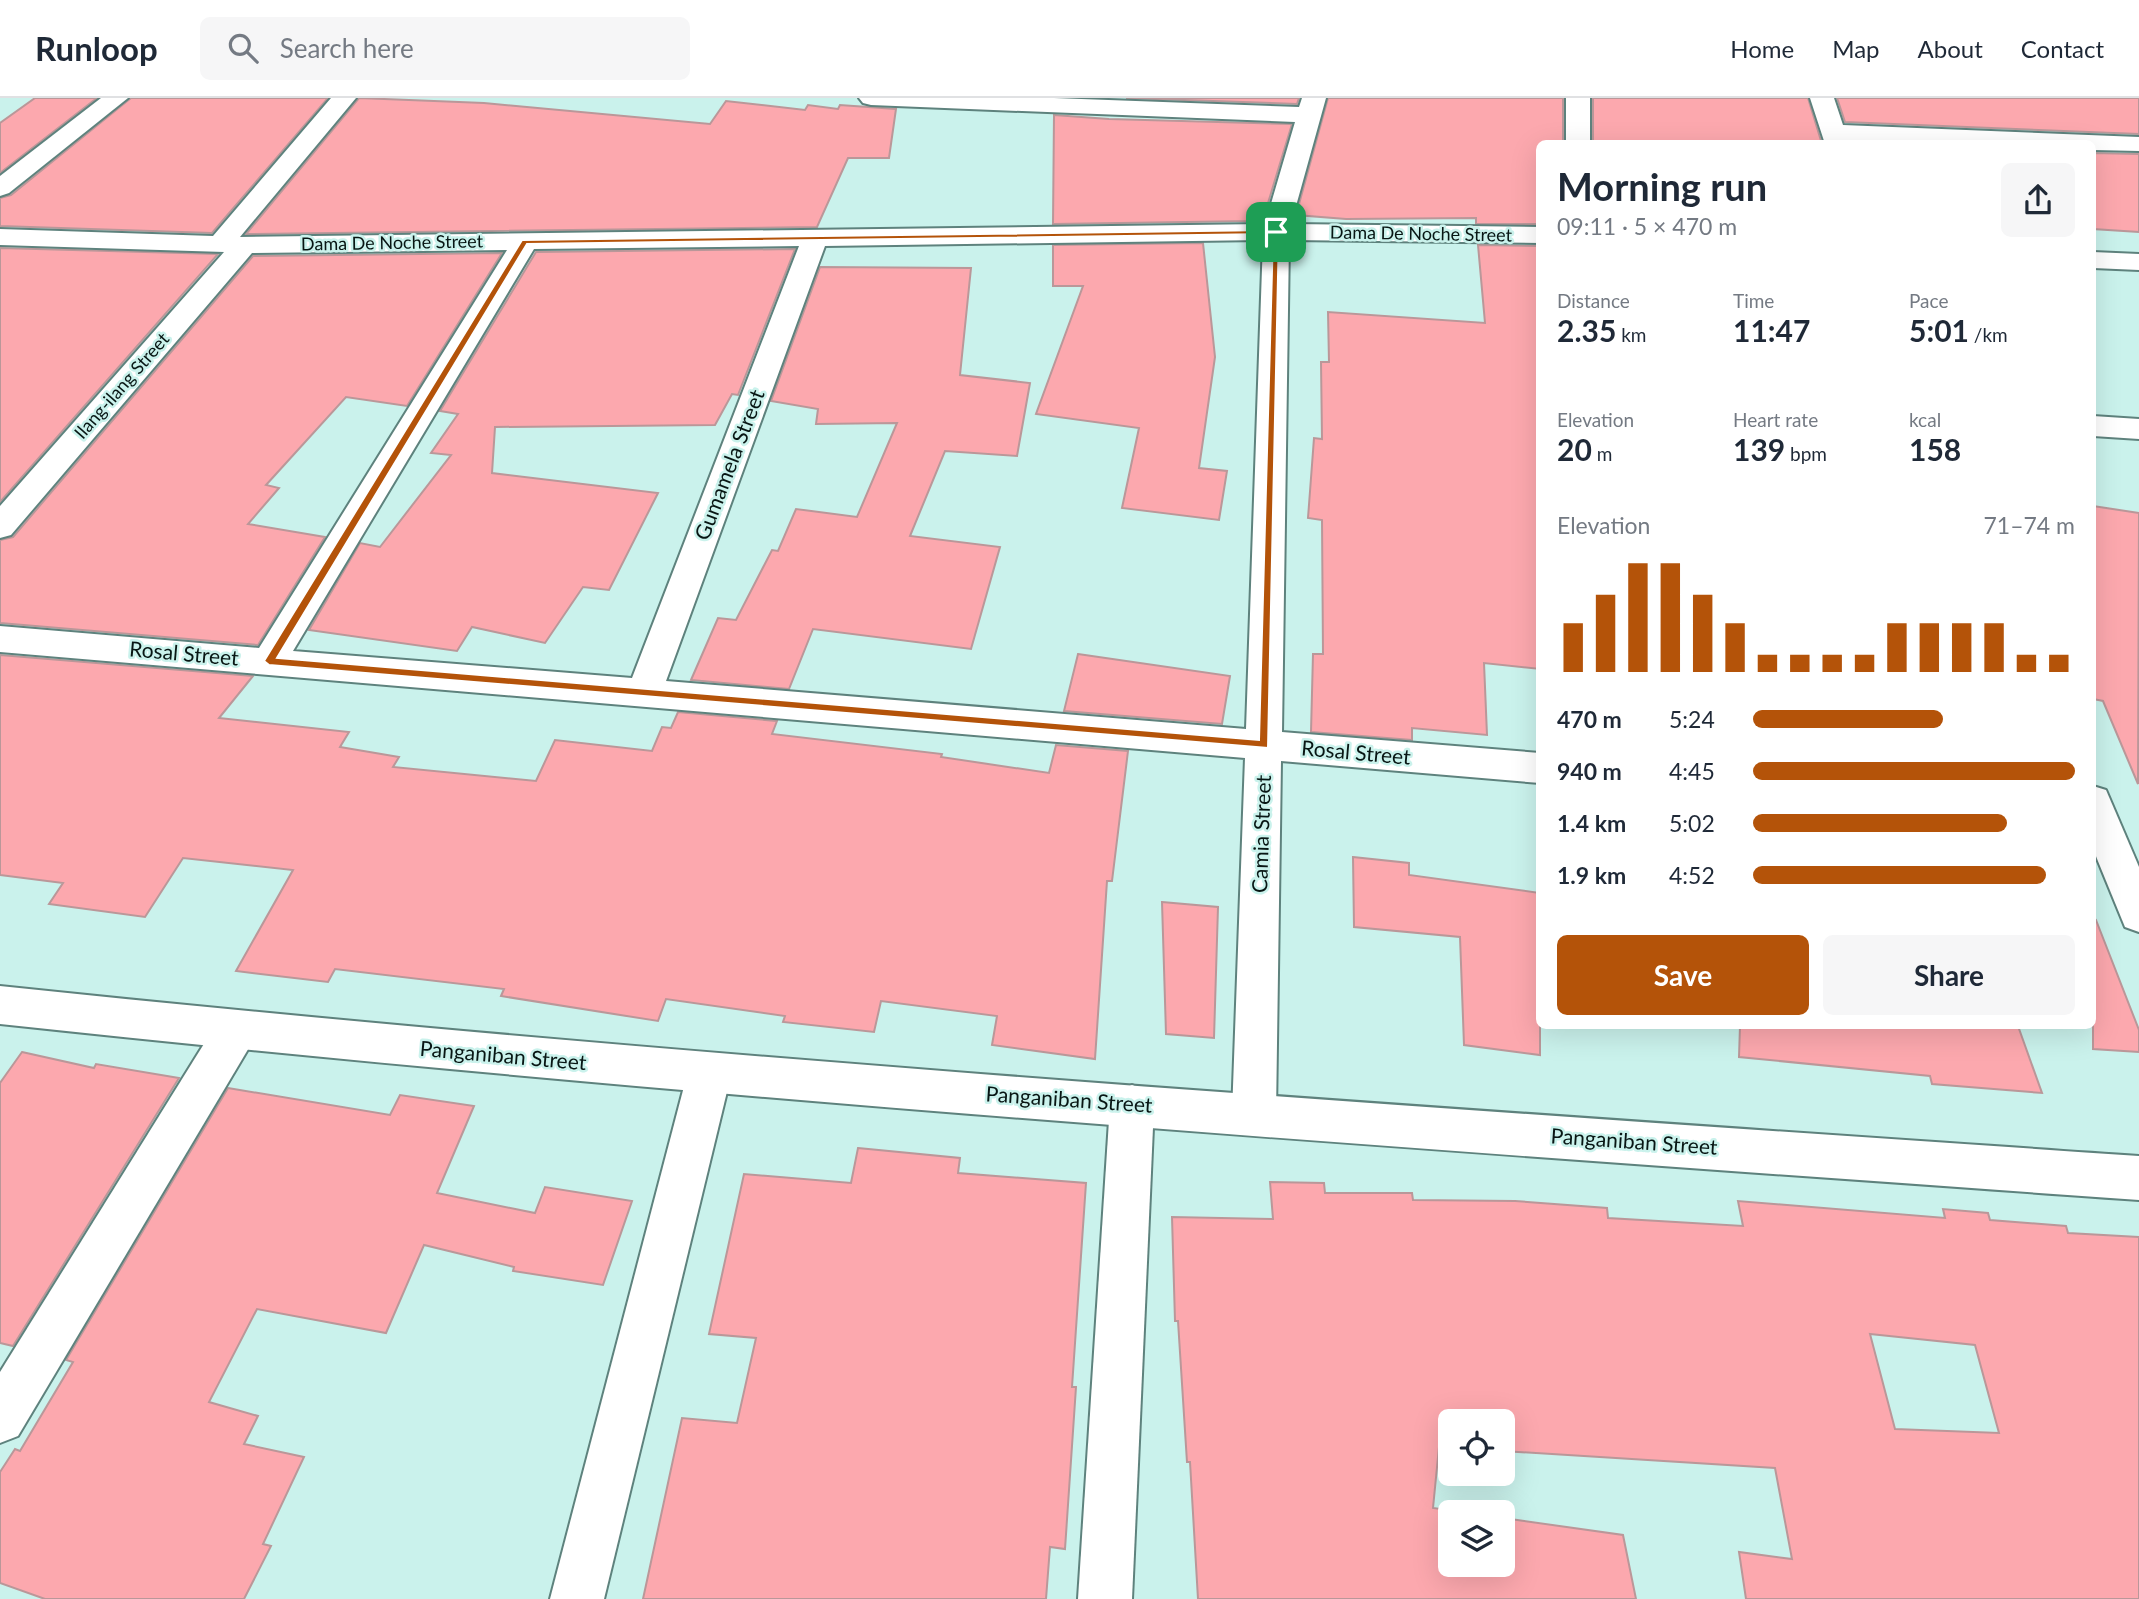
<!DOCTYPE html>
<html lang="en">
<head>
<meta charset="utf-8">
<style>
  :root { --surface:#fff; --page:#f6f6f7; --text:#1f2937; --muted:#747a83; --line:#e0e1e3; --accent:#b45309 }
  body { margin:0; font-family:Lato,sans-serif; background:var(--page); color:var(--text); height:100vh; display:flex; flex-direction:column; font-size:26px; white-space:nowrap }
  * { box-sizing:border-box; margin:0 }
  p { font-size:23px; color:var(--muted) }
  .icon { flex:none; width:38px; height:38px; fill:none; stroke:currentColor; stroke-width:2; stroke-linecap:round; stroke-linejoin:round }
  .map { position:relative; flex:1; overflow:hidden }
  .side { position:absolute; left:1536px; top:42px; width:560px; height:889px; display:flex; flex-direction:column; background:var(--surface); border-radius:10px; box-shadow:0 7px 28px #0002 }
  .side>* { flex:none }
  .controls { position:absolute; left:1438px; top:1311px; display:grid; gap:14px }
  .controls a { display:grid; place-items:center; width:77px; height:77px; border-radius:10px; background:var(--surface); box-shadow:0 7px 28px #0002; font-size:35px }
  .pin { position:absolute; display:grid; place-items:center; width:60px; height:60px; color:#fff; margin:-30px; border-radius:14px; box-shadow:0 4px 10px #0006 }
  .round { display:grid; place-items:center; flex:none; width:74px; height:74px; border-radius:10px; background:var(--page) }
  .head { display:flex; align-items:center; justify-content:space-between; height:119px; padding:0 21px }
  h1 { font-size:38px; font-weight:700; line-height:52px }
  .figures { display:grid; grid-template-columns:repeat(3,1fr); gap:10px; height:119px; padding:7px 21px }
  .figures div { display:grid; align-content:center }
  .figures b { font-size:30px; font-weight:700 }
  .figures small { font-size:19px; font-weight:400 }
  .figures p { font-size:19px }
  .chart { height:196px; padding:14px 21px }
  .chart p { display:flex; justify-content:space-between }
  .chart svg { width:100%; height:126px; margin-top:7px; stroke:var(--accent); stroke-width:6 }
  .cta { display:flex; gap:14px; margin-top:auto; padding:14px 21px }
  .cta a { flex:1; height:80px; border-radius:10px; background:var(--accent); color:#fff; font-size:28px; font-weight:700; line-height:80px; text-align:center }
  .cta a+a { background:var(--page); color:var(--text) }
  ul { padding:0 21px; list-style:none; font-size:23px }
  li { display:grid; grid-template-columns:112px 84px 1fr; align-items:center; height:52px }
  li i { height:18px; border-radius:9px; background:var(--accent) }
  header { display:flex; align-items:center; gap:42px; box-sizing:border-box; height:98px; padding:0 35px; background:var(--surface); border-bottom:2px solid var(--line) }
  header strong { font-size:33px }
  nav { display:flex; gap:38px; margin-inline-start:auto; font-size:24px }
  .search { width:490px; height:63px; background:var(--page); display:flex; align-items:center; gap:18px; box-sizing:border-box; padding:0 24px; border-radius:10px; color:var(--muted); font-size:26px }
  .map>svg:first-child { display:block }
</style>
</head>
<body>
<header>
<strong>Runloop</strong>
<div class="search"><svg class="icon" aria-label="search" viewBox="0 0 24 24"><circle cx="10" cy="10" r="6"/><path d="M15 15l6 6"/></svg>Search here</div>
<nav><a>Home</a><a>Map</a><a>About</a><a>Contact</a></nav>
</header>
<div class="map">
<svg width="2139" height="1501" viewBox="0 0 2139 1501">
  <rect width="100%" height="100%" fill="#caf2ec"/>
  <g fill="#fca8ae" stroke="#ba9799" stroke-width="2" fill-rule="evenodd">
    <path d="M35 0H97L0 75V25Z"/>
    <path d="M131 0H328L212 135 0 128V100L11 97Z"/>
    <path d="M359 0 484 5 710 26 726 3 805 12 808 7 838 11 840 7 896 11 889 60H848L817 129 246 136Z"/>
    <path d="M1126 0H1299L1297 6Z"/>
    <path d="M1328 0H1563V46H1540V126H1476V120L1346 121 1296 117Z"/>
    <path d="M1593 0H1808L1822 46H1593Z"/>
    <path d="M1837 0H2139V36L1845 24Z"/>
    <path d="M1054 17 1109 21 1292 26 1265 115 1251 114 1252 123 1053 126Z"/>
    <path d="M2093 55 2139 56V134L2093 131Z"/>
    <path d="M1203 145 1215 259 1199 370 1227 373 1219 422 1122 410 1139 330 1036 316 1083 188H1053V147Z"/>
    <path d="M1478 147 1540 148V571L1484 565 1487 637 1412 630V642L1311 634 1313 556H1323L1322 422 1308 420 1314 340 1322 341 1321 264H1329L1328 214 1485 225Z"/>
    <path d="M0 150 218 156 0 404Z"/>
    <path d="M795 151 738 297 732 296 715 327 495 329 492 375 658 395 609 492 583 489 545 545 472 529 457 553 309 532 360 445 380 449 451 357 431 355 458 316 440 313 536 154Z"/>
    <path d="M502 155 407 308 346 299 266 387 279 390 248 426 325 439 258 547 0 525V442L13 439 253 158Z"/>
    <path d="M820 169 971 170 960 277 1030 285 1017 358 945 353 910 438 1000 449 971 551 813 531 789 591 691 582 718 520 736 522 772 452 778 453 796 411 857 419 897 325 816 326 818 311 771 303Z"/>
    <path d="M2093 408 2139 415 2138 686 2103 603 2093 601Z"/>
    <path d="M1078 556 1230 578 1222 626 1064 613Z"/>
    <path d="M0 557 253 578 219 620 349 634 340 649 399 659 393 669 536 683 555 642 652 653 662 629 671 630 678 614 777 623 772 636 942 656 941 659 1049 675 1056 647 1128 653 1112 783H1107L1095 961 992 947 997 918 881 903 874 934 783 924 785 918 666 901 658 923 501 898 504 891 335 871 328 884 236 873 293 772 183 760 145 819 49 806 63 785 0 777Z"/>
    <path d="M1353 759 1409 765V777L1540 795V957L1464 947 1460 839 1354 829Z"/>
    <path d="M1162 804 1218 809 1214 940 1166 936Z"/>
    <path d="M2096 822 2139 932V954L2093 951V823Z"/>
    <path d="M1740 928H2018L2042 995 1932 986 1930 978 1739 959Z"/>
    <path d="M22 954 94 970 96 966 179 980 13 1248 0 1245V985Z"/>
    <path d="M228 990 390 1017 400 997 474 1008 437 1095 535 1115 545 1089 632 1103 603 1187 513 1173 514 1169 424 1147 386 1235 257 1211 209 1304 258 1318 244 1346 304 1359 263 1446 271 1448 244 1501H45L0 1485V1374L15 1351 20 1353 73 1264 66 1262Z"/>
    <path d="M858 1050 960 1060 958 1075 1086 1085 1072 1289H1076L1065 1451 1050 1449 1046 1501H643L682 1320 737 1325 756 1240 709 1236 744 1076 851 1085Z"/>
    <path d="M1270 1084 1324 1085 1325 1095H1412L1413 1102 1515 1103 1607 1110 1608 1120 1743 1128 1738 1103 1945 1120 1943 1111 1988 1115 1990 1122 2066 1128 2068 1135 2139 1139V1501H1746L1739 1454 1792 1461 1775 1370 1503 1353V1323H1451V1350L1439 1349 1433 1410 1462 1414H1451V1466H1503V1420L1623 1437 1636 1501H1198L1190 1364H1187L1178 1223H1175L1172 1119 1273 1121ZM1870 1236 1975 1247 1999 1335 1895 1331Z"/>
  </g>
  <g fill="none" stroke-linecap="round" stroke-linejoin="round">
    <defs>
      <g id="minor">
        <path d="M101 0H128L9 95 0 98V78Z"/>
        <path d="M331 0H356L240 139 1265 126 1295 24 871 7 863 5 859 0H1054L1299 9 1302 0H1326L1291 126 1540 129V145L1289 142 1282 634 1540 655V685L1281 663 1276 1016 1269 1031 1254 1037 1239 1031 1232 1016 1245 660 0 554V528L259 550 507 152 252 155 11 437 0 440V408L224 154 0 147V131L213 138ZM1263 142 1246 631 666 583 825 148ZM799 148 632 580 293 553 534 151Z"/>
        <rect x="1566" y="0" width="24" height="46"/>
        <path d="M1810 0H1834L1843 27 2139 39V53L2093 52V46L1848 42 1849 46H1825Z"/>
        <path d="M2093 154 2139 156V172L2093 170Z"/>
        <path d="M2093 318 2139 321V341L2093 338Z"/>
        <path d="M2093 688 2106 692 2139 769V834L2125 829 2093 751Z"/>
        <path d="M235 915 250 920 256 934 250 948 18 1338 0 1345V1274L220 920Z"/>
        <path d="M709 957 724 963 731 977 604 1501H550L687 977 694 963Z"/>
        <path d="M1132 987 1147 993 1154 1007 1132 1501H1078L1110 1007 1117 993Z"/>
      </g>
      <path id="tertiary" d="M0 888C712 963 1425 1009 2139 1058V1102C1425 1051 712 1003 0 926Z"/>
    </defs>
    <use href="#minor" stroke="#5e827d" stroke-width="4"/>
    <use href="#tertiary" stroke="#5e827d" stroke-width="4"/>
    <use href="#minor" fill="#fff" fill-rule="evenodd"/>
    <use href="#tertiary" fill="#fff" fill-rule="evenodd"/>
  </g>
  <path fill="#b45309" stroke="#fff" stroke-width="2" fill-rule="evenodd" d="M1279 132 1268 650 269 567 264 563 522 142ZM1273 136 1259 642 277 560 527 146Z"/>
  <g text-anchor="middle" stroke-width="5" stroke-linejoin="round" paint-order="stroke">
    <g font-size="18" fill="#081614" stroke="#caf2ec">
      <text transform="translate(1421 136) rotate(1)" y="6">Dama De Noche Street</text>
      <text transform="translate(392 145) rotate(-1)" y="6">Dama De Noche Street</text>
      <text transform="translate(122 288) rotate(-49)" y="6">Ilang-ilang Street</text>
    </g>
    <g font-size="21" fill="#081614" stroke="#caf2ec">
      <text transform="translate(730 367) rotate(-69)" y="7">Gumamela Street</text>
      <text transform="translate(184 556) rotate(5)" y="7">Rosal Street</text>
      <text transform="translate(1356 655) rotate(5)" y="7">Rosal Street</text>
      <text transform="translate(1262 736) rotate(-88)" y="7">Camia Street</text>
      <text transform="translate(503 958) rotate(5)" y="7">Panganiban Street</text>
      <text transform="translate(1069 1002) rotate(4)" y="7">Panganiban Street</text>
      <text transform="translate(1634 1044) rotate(4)" y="7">Panganiban Street</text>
    </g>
  </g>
</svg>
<div class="controls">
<a><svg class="icon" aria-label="locate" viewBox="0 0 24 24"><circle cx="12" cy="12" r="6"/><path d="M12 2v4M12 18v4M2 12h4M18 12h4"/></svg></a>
<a><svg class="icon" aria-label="layers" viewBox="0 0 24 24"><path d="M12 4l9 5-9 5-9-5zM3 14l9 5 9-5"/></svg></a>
</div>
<div class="pin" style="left:1276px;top:134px;background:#1e9e55"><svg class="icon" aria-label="arrive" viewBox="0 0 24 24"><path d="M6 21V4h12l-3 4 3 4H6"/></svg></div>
<section class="side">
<div class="head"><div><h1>Morning run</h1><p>09:11 · 5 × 470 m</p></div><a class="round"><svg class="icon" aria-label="share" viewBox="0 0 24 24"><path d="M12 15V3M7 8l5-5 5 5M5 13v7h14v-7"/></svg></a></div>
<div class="figures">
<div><p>Distance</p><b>2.35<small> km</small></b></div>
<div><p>Time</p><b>11:47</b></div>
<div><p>Pace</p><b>5:01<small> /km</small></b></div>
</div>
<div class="figures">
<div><p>Elevation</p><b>20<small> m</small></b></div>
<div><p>Heart rate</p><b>139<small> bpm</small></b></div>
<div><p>kcal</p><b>158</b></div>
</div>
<div class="chart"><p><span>Elevation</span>71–74 m</p>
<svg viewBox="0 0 160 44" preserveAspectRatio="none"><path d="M5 44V27M15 44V17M25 44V6M35 44V6M45 44V17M55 44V27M65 44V38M75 44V38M85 44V38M95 44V38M105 44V27M115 44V27M125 44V27M135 44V27M145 44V38M155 44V38"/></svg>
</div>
<ul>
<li><b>470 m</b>5:24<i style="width:59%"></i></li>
<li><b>940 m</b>4:45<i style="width:100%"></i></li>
<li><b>1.4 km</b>5:02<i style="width:79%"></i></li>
<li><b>1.9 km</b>4:52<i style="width:91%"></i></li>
</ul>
<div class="cta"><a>Save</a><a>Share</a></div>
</section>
</div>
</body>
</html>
